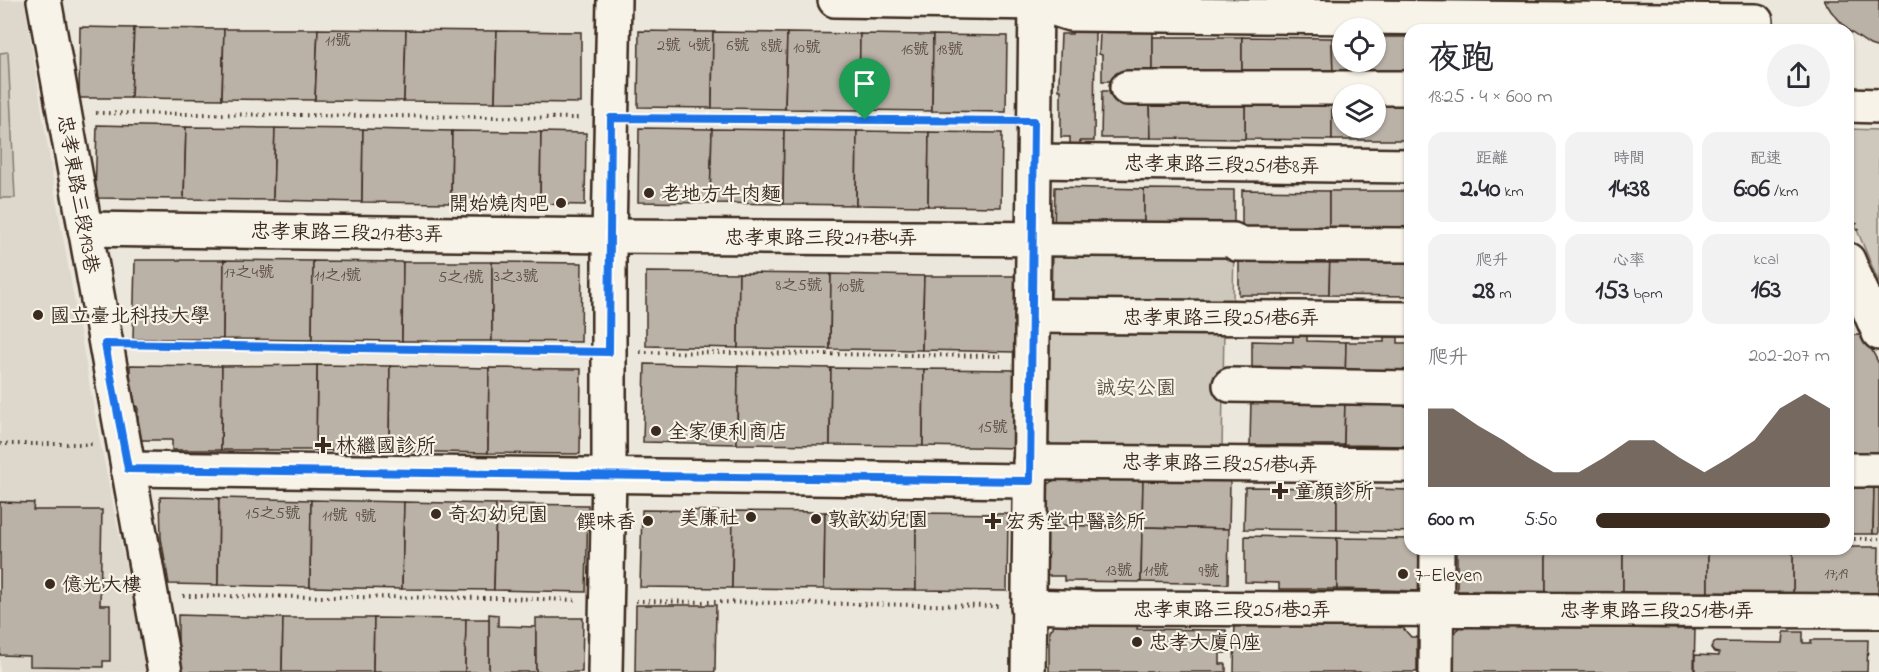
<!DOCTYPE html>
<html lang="zh-TW">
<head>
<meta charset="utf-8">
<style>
  :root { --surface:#fff; --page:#f2f2f3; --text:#2b2b33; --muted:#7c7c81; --accent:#3b2a1e }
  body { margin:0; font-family:"Indie Flower","LXGW WenKai TC",sans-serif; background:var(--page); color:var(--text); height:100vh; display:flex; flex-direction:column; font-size:22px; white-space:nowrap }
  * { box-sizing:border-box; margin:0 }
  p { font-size:20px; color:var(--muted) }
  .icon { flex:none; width:33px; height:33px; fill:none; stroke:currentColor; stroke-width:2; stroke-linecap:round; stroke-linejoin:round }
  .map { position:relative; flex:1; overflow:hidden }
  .sheet { position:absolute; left:1404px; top:24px; width:450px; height:531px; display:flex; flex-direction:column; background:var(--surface); border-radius:18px; box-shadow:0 2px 4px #0004 }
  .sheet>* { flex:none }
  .controls { position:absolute; left:1332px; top:18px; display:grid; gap:12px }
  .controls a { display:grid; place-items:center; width:54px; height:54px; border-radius:50%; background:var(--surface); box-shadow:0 2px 4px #0004; font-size:30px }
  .pin { position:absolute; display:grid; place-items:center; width:51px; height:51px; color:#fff; margin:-62px -26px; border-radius:50% 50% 50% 0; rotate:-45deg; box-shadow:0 0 6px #0007 }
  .pin .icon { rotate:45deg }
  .round { display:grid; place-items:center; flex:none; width:63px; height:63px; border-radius:32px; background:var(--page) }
  .summary { display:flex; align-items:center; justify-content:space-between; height:102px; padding:0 24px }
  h1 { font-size:33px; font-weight:700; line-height:45px }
  .metrics { display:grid; grid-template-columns:repeat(3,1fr); gap:9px; height:102px; padding:6px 24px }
  .metrics div { display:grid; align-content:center; border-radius:15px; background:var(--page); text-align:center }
  .metrics b { font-size:26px; font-weight:700 }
  .metrics small { font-size:16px; font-weight:400 }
  .metrics p { font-size:16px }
  .chart { height:168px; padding:12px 24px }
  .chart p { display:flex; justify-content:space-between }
  .chart svg { width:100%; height:108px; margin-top:6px; fill:var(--accent); opacity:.7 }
  ul { padding:0 24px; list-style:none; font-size:20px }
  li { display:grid; grid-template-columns:96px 72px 1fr; align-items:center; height:45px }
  li i { height:15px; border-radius:8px; background:var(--accent) }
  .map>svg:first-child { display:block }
</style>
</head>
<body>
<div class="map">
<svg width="1879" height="672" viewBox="0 0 1879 672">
  <rect width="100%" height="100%" fill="#ece7dc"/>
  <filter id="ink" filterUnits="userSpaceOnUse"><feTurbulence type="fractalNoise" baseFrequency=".0167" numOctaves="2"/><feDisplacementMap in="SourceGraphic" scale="12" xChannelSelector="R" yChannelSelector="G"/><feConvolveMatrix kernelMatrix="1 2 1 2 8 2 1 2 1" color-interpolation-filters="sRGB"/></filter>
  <g filter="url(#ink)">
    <path fill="#ddd7cc" d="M0 0H24L57 204 97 426 147 672H0Z"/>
    <g fill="#cec8bc" stroke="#84796d" stroke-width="1.5">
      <path d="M8 52 15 198H0V53Z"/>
      <path d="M1848 129 1879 130V283L1848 208Z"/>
      <path d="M1053 239 1234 242 1233 303 1051 300Z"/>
      <path d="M1050 322 1224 325 1222 452 1048 449Z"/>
    </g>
    <g fill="#bab2a7" stroke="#3b2a1e" stroke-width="1.5">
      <path d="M1824 0H1879V48L1870 45 1849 31 1831 11Z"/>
      <path d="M80 27 134 28 131 98H79Z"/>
      <path d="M134 28 224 29 222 99 131 98Z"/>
      <path d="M1073 28H1079V31L1095 32 1094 141H1080V146H1070V137H1061V90H1059V80L1061 34H1072Z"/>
      <path d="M224 29H318L315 100 222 99Z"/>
      <path d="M318 29 406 30 404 101 315 100Z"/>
      <path d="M406 30 497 31 495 102 404 101Z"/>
      <path d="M497 31 581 32V103L495 102Z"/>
      <path d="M639 31 713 32 712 108 638 107Z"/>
      <path d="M1100 31H1153V81H1102V55L1099 54Z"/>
      <path d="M713 32 787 33 785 109 712 108Z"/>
      <path d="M787 33 860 34 859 110 785 109Z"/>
      <path d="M860 34 933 35 932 111 859 110Z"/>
      <path d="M933 35 1007 36 1006 112 932 111Z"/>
      <path d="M1153 37H1242V76L1153 75Z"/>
      <path d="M1242 37 1332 38 1333 76H1242Z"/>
      <path d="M1376 37H1410V77L1333 76 1332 38H1342V62H1376Z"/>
      <path d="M1102 91H1119L1150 100 1151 138H1101Z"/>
      <path d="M1245 95 1332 101V140L1245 139Z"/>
      <path d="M1376 97 1410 102V140H1332V99H1342V128H1376Z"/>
      <path d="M1150 100H1245V139L1151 138Z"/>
      <path d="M97 125 186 127 184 199 95 198Z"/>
      <path d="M186 127 275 128 273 200 184 199Z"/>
      <path d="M275 128 363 129 362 202 273 200Z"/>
      <path d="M639 128 712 129 710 203 638 202Z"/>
      <path d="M363 129 452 131 451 203 362 202Z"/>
      <path d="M712 129 784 130 783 204 710 203Z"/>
      <path d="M784 130 857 131 856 205 783 204Z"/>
      <path d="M452 131 541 132 540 204 451 203Z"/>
      <path d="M857 131 929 132 928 206 856 205Z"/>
      <path d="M541 132 586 133 585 205 540 204Z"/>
      <path d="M929 132 1002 133 1001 207 928 206Z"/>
      <path d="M1055 187 1144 189V236L1054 235Z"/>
      <path d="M1144 189 1234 190V237L1144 236Z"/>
      <path d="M1242 190 1329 191V237L1242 236Z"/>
      <path d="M1329 191H1410V238L1329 237Z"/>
      <path d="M1239 249 1330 250 1329 295H1239Z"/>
      <path d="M1330 250H1410V296L1329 295Z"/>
      <path d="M135 260H224L223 339H133Z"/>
      <path d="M224 260 313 261 312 340 223 339Z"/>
      <path d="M313 261 403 262 402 341 312 340Z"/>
      <path d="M403 262H492V341H402Z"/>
      <path d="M492 262 582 263 581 342 492 341Z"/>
      <path d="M646 272 739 273 738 348 646 346Z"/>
      <path d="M739 273 831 274 830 349 738 348Z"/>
      <path d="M831 274 924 276 922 350 830 349Z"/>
      <path d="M924 276H1016L1015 352 922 350Z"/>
      <path d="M1848 335H1864L1879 364V455H1849Z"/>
      <path d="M1293 336H1307V341L1346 342 1345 387 1252 383V341L1293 342Z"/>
      <path d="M1384 337H1398V343H1410V387H1345L1346 342H1384Z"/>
      <path d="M645 364 738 366 737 444 643 442Z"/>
      <path d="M130 365 222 366 221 450H172V440H137L138 407 130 406Z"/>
      <path d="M317 365 390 366 389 451 316 450Z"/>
      <path d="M317 365 316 450H221L222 366Z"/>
      <path d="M390 366 489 368 488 453 389 451Z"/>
      <path d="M738 366 831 368 830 445 737 444Z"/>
      <path d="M489 368 581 369 580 454 488 453Z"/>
      <path d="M831 368 924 369 923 446 830 445Z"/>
      <path d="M924 369 1017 370 1016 448 923 446Z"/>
      <path d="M1251 398 1345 399 1344 445H1250Z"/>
      <path d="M1345 399H1410V446L1344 445Z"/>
      <path d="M1056 479H1143L1142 527 1043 525V488Z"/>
      <path d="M1143 479 1230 481 1229 529 1142 527Z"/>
      <path d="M1245 487 1337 488V530L1244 529Z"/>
      <path d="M1848 487H1874L1873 534H1848Z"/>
      <path d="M1874 487H1879V534H1873Z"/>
      <path d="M1337 488 1410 490V532L1337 530Z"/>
      <path d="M160 497 219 498 218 585 169 584 161 538Z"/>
      <path d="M219 498 311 500 310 587 218 585Z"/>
      <path d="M311 500 404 502 402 589 310 587Z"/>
      <path d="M0 502 34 503 33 510H102L100 605H110V661H103V667L30 666V656L0 655Z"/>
      <path d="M404 502 496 504 494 590 402 589Z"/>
      <path d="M496 504 588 505 586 592 494 590Z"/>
      <path d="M642 510 733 511 732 588 640 587Z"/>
      <path d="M733 511 825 512 824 589 732 588Z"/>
      <path d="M825 512 916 513V590L824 589Z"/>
      <path d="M916 513 1008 514 1007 591 916 590Z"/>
      <path d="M1043 525 1142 527 1141 582 1064 581V576H1042Z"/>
      <path d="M1142 527 1229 529 1228 584 1141 582Z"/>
      <path d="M1245 536 1337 538V589H1279V583L1245 582Z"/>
      <path d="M1337 538 1410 539V549H1429L1428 582 1420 591 1337 589Z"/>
      <path d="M1848 547H1879L1878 595H1793V549H1848Z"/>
      <path d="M1457 549H1546V592L1457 591Z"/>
      <path d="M1546 549H1623V593L1546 592Z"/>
      <path d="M1623 549H1708V594L1623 593Z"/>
      <path d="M1708 549H1793V595L1708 594Z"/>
      <path d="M636 605H716L715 672H635Z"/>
      <path d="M489 614 498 615V626L536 627V672H489Z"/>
      <path d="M178 615 283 618 282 672H183L178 643Z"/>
      <path d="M283 618H374L373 672H282Z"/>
      <path d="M374 618 466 619 465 672H373Z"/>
      <path d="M536 618H583L582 672H536Z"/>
      <path d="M466 619H489V672H465Z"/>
      <path d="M1235 621 1403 623V628L1411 637H1417V672H1234Z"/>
      <path d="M1056 622 1138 623 1137 629 1226 630V653H1220V664H1226V672H1049V631Z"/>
      <path d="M1460 626 1695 629 1694 672H1451V637Z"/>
      <path d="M1784 632H1803V643H1811V640H1868L1867 672H1695V655L1719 656V653L1714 652 1711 648 1715 642 1783 643Z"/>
    </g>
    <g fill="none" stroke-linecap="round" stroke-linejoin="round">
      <defs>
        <g id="minor">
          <path d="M44 0 165 672"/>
          <path d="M835 0 1036 3 1070 14 1756 21"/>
          <path d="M1127 88H1410"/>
          <path d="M1848 105 1879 106"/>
          <path d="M1034 161 1410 166"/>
          <path d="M85 229 609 236 1233 240 1237 244 1410 245"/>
          <path d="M1848 260 1879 333"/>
          <path d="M1032 316 1410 319"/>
          <path d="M1230 385 1410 388"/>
          <path d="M1030 462 1410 465"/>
          <path d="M128 469 1030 481"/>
          <path d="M1848 470H1879"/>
          <path d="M1028 606 1093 608 1879 611"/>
          <path d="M605 672 609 475V236L614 0"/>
          <path d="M1028 672 1036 0"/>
          <path d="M1436 672 1437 549"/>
        </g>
      </defs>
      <use href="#minor" stroke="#3b2a1e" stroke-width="38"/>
      <g stroke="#3b2a1e" stroke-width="4" stroke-dasharray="1.5 4.5" stroke-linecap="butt">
        <path d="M96 113 581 118"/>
        <path d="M642 118 1004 121"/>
        <path d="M1848 207 1859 231"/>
        <path d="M136 344 578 352"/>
        <path d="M640 352 1001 356"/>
        <path d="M0 444H94"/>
        <path d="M1848 539H1879"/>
        <path d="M183 596 498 598 578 600"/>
        <path d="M636 601 998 606"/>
      </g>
      <use href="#minor" stroke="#f7f3e8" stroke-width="33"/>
    </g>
  </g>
  <g fill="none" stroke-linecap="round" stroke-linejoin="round" filter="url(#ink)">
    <defs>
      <path id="route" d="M611 118 1034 121 1030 481 128 469 105 344 609 352Z"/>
    </defs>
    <use href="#route" stroke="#fff" stroke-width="12"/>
    <use href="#route" stroke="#1a73e8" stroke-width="8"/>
  </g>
  <g fill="#3b2a1e" stroke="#f7f3e8" stroke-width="2">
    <circle cx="649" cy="193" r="6"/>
    <circle cx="561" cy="203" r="6"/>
    <circle cx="38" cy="315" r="6"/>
    <circle cx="656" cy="431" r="6"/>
    <path d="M320 436h6v6h6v6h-6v6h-6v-6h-6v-6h6z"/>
    <path d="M1277 482h6v6h6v6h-6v6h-6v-6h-6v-6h6z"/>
    <circle cx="436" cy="514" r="6"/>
    <circle cx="751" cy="517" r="6"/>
    <circle cx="816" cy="519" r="6"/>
    <circle cx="648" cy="521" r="6"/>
    <path d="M990 512h6v6h6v6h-6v6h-6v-6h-6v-6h6z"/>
    <circle cx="1403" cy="574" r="6"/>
    <circle cx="50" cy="584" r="6"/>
    <circle cx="1137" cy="642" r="6"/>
  </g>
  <g text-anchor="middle" stroke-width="4.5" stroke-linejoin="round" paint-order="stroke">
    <g font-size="16" fill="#5b4c40">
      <text x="338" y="45">11號</text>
      <text x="669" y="50">2號</text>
      <text x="700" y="50">4號</text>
      <text x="738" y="50">6號</text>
      <text x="772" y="51">8號</text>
      <text x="807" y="52">10號</text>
      <text x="915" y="54">16號</text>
      <text x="950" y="54">18號</text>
      <text x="249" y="277">17之4號</text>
      <text x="338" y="280">11之1號</text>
      <text x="516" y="281">3之3號</text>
      <text x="461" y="282">5之1號</text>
      <text x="799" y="290">8之5號</text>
      <text x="851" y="291">10號</text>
      <text x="993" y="432">15號</text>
      <text x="273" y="518">15之5號</text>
      <text x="335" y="520">11號</text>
      <text x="366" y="521">9號</text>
      <text x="1119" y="575">13號</text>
      <text x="1156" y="575">11號</text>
      <text x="1209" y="576">9號</text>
      <text x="1836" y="578">17;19</text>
    </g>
    <g font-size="20" fill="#3b2a1e" stroke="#f7f3e8">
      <text transform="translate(1222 164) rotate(1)" y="7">忠孝東路三段251巷8弄</text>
      <text transform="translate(79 194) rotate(80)" y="7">忠孝東路三段193巷</text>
      <text transform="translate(347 232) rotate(1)" y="7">忠孝東路三段217巷3弄</text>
      <text x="821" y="244">忠孝東路三段217巷4弄</text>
      <text x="1221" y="324">忠孝東路三段251巷6弄</text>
      <text transform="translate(1220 463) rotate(1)" y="7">忠孝東路三段251巷4弄</text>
      <text x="1232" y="616">忠孝東路三段251巷2弄</text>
      <text x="1657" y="617">忠孝東路三段251巷1弄</text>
    </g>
    <g font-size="20" fill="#3b2a1e" stroke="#f7f3e8" text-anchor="start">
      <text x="661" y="200">老地方牛肉麵</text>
      <text x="549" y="210" text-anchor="end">開始燒肉吧</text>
      <text x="50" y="322">國立臺北科技大學</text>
      <text x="668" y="438">全家便利商店</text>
      <text x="336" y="452">林繼國診所</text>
      <text x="1294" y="498">童顏診所</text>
      <text x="448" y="521">奇幻幼兒園</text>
      <text x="739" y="524" text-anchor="end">美廉社</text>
      <text x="828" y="526">敦歆幼兒園</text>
      <text x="636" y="528" text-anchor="end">饌味香</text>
      <text x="1006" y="528">宏秀堂中醫診所</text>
      <text x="1415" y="581">7-Eleven</text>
      <text x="62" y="591">億光大樓</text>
      <text x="1149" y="649">忠孝大廈A座</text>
    </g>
    <g font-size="20" fill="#605246" stroke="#f7f3e8">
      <text x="1136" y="394">誠安公園</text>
    </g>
  </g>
</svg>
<div class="controls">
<a><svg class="icon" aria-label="locate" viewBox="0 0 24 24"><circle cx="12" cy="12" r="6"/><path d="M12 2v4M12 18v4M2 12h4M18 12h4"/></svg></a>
<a><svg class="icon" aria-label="layers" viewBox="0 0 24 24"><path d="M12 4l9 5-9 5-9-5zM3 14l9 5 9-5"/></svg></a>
</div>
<div class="pin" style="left:865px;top:120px;background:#1e9e55"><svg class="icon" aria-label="arrive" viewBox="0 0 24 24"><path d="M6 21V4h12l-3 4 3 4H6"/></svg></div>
<section class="sheet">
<div class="summary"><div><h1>夜跑</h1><p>18:25 · 4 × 600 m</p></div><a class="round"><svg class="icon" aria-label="share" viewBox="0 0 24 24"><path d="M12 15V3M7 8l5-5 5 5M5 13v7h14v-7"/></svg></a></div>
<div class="metrics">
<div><p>距離</p><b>2.40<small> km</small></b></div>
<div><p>時間</p><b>14:38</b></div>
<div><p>配速</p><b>6:06<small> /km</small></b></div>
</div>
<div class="metrics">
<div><p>爬升</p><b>28<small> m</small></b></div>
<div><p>心率</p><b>153<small> bpm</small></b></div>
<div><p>kcal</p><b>163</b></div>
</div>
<div class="chart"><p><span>爬升</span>202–207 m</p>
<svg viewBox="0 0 160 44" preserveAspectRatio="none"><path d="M0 44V12L10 12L20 19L30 25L40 32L50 38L60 38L70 32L80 25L90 25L100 32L110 38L120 32L130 25L140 12L150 6L160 12V44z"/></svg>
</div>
<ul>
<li><b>600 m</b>5:50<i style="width:100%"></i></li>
</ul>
</section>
</div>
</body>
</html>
